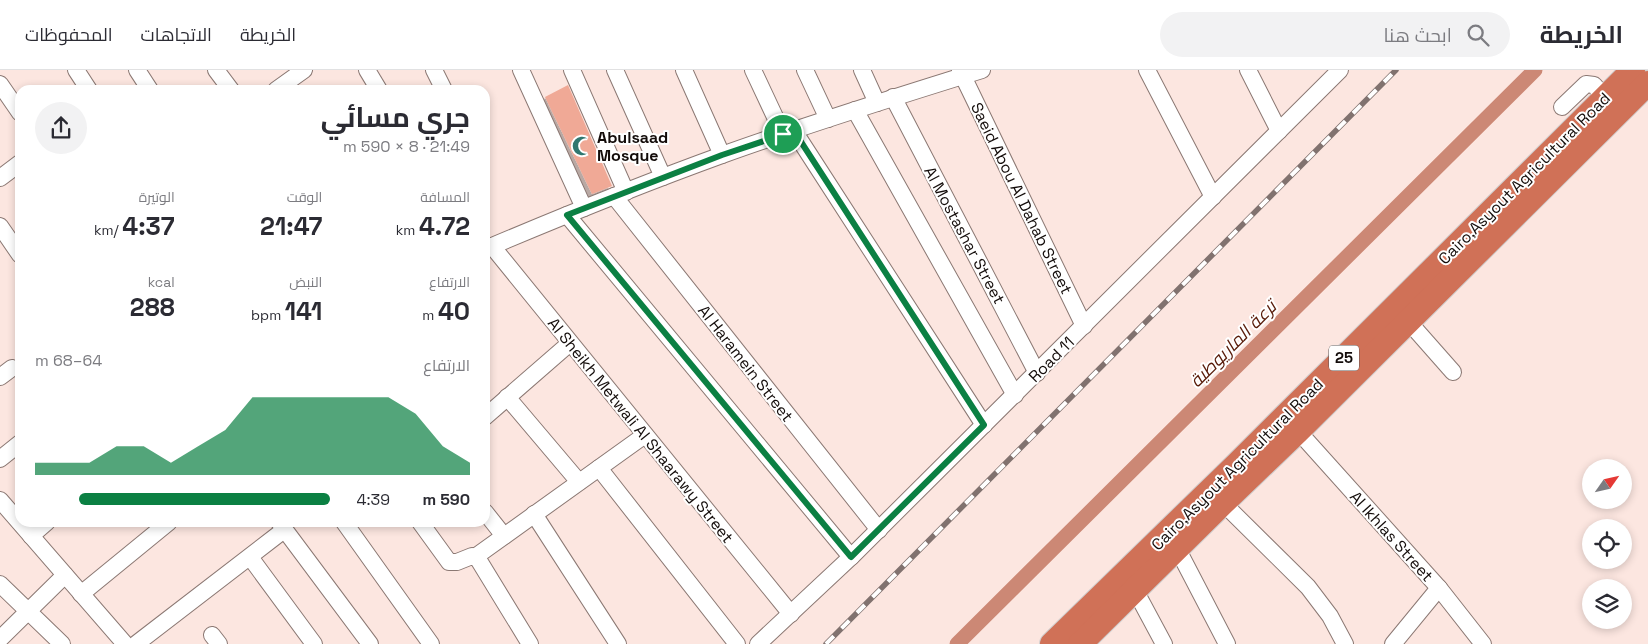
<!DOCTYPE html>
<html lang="ar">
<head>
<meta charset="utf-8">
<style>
  :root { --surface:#fff; --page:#f2f2f3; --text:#2b2b33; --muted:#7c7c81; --line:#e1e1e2; --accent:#0b8043 }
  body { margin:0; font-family:"Space Grotesk",Cairo,sans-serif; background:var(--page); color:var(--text); direction:rtl; height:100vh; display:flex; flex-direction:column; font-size:19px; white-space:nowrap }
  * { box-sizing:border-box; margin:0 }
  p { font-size:16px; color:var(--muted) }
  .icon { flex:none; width:28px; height:28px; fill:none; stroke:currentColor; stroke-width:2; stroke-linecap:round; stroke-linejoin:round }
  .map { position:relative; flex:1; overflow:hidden; direction:ltr }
  .sheet { position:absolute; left:15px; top:15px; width:475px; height:442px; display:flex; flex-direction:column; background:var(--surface); border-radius:15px; box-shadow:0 2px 8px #0003; direction:rtl }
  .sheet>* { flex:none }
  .needle { width:32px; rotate:56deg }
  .buttons { position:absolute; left:1582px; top:389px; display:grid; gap:10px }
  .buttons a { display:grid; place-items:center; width:50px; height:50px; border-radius:50%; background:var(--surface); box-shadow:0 2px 8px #0003; font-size:25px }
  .pin { position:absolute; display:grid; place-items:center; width:42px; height:42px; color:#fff; margin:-21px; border:2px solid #fff; border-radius:50%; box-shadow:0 1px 5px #0007 }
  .round { display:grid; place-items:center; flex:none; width:52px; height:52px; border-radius:26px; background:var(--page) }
  .headline { display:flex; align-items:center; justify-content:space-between; height:85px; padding:0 20px }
  h1 { font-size:28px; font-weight:700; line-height:38px }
  .figures { display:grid; grid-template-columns:repeat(3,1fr); gap:8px; height:85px; padding:5px 20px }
  .figures div { display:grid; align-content:center }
  .figures b { font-size:25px; font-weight:700 }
  .figures small { font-size:14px; font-weight:400 }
  .figures p { font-size:14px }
  .chart { height:140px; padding:10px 20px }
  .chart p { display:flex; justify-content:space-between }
  .chart svg { width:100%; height:90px; margin-top:5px; fill:var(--accent); opacity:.7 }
  ul { padding:0 20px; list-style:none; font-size:16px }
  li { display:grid; grid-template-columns:80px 60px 1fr; align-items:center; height:38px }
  li i { height:12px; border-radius:6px; background:var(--accent) }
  header { display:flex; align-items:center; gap:30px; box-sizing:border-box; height:70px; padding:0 25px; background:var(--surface); border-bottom:1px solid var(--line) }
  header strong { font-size:24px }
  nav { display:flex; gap:28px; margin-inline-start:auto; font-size:18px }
  .search { width:350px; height:45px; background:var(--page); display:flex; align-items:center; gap:12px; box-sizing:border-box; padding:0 18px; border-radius:28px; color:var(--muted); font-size:19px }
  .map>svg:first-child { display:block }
</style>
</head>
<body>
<header>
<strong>الخريطة</strong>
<div class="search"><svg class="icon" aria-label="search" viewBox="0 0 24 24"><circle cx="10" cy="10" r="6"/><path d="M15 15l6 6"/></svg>ابحث هنا</div>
<nav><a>الخريطة</a><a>الاتجاهات</a><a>المحفوظات</a></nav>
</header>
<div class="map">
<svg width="1648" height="574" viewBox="0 0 1648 574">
  <defs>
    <filter id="shadow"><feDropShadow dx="-3.5" dy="3.5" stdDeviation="0" flood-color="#0004"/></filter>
  </defs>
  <rect width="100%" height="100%" fill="#fce6e0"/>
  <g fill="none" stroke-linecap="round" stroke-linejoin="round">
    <path stroke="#cc8875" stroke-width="15" d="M957 574 1535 0"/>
  </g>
  <path fill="#f0a996" filter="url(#shadow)" d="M568 15 612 116 592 124 545 27Z"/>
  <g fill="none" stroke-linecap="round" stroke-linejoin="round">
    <defs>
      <g id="minor">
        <path d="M76 0 89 20"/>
        <path d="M137 0 150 20"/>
        <path d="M216 0 231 20"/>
        <path d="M367 0 379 20"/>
        <path d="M434 0 444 20"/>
        <path d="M521 0 584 138"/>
        <path d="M572 0 626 122"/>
        <path d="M615 0 663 107"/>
        <path d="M684 0 722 85"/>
        <path d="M753 0 783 64"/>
        <path d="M805 0 828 49"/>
        <path d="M862 0 877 33"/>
        <path d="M960 0 1084 256"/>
        <path d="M1147 0 1213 127"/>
        <path d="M1248 0 1279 61"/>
        <path d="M0 14 20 43"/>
        <path d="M276 20 304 0"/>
        <path d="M893 27 1037 303"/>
        <path d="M1562 37 1586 14 1594 15 1605 28"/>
        <path d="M855 40 1015 325"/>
        <path d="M794 61 984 355"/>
        <path d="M0 108 20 93"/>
        <path d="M614 126 879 460"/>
        <path d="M567 145 851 487"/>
        <path d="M0 156 20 185"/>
        <path d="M492 176 791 544"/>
        <path d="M485 179C563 146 642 114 722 85 808 54 895 27 982 0"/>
        <path d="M1408 251 1453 302"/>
        <path d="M0 307 12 298"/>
        <path d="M507 327 579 412"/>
        <path d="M485 347 570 273"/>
        <path d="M1298 361 1439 518 1483 574"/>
        <path d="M0 389 20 373"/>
        <path d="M599 398 737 574"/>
        <path d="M0 430 125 574"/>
        <path d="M1223 433 1308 517 1330 546 1345 574"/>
        <path d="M485 442 504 466"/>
        <path d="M534 444 618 574"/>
        <path d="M279 452 370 574"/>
        <path d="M344 452 431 574"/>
        <path d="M420 452 449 492H457L472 486 478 489 530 574"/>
        <path d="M31 466 47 452"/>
        <path d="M1177 478 1227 574"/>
        <path d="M250 487 314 574"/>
        <path d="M475 487 645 365"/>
        <path d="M0 514 62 574"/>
        <path d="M1135 520 1164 574"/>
        <path d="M81 524 169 452"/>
        <path d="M212 565 219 574"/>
        <path d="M0 569 65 505"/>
        <path d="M136 574 284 460"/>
        <path d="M758 574 851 487 1340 0"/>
        <path d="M1393 574 1439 518"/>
      </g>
      <g id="highway">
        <path d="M1052 574 1236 395 1633 0"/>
        <path d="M1080 574 1223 433 1298 361 1648 13"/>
      </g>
    </defs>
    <use href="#minor" stroke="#8b7873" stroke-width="18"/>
    <use href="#highway" stroke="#d0cece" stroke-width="26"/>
    <use href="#minor" stroke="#fff" stroke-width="16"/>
    <use href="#highway" stroke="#d07157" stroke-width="24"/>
    <defs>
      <path id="rail" d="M826 574 1396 0"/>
    </defs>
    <use href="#rail" stroke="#81726f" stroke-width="5.5"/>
    <use href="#rail" stroke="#fff" stroke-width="4" stroke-dasharray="11" stroke-linecap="butt"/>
  </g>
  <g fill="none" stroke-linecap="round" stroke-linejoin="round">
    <defs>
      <path id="route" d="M794 61 984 355 851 487 567 145 722 85Z"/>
    </defs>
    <use href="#route" stroke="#fff" stroke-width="10"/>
    <use href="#route" stroke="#0b8043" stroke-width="6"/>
  </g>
  <defs>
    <symbol id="mosque-bare" viewBox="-9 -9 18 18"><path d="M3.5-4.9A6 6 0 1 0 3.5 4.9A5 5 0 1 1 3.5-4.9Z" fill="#307770" stroke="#fff" stroke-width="2.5" paint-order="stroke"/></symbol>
  </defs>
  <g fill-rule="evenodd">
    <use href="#mosque-bare" x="568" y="62" width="28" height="28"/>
  </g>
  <g text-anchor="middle" stroke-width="4" stroke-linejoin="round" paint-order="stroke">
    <rect fill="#fff" stroke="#5a5554" stroke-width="1" x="1329" y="275.5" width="30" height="25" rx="4"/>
    <g font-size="15" font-weight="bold" fill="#130c0a">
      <text x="1344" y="293">25</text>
    </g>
    <g font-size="16" font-weight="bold" fill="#130c0a" stroke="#fff" text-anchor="start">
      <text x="597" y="73">Abulsaad<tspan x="597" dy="18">Mosque</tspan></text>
    </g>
    <g font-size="16" fill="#130c0a" stroke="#fff">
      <text transform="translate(1524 108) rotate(-45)" y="6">Cairo,Asyout Agricultural Road</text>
      <text transform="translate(1022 128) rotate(64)" y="6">Saeid Abou Al Dahab Street</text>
      <text transform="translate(965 165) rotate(62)" y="6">Al Mostashar Street</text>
      <text transform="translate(1051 289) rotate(-45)" y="6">Road 11</text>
      <text transform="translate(746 293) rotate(52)" y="6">Al Haramein Street</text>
      <text transform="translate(641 360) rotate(51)" y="6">Al Sheikh Metwali Al Shaarawy Street</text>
      <text transform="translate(1237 394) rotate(-45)" y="6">Cairo,Asyout Agricultural Road</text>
      <text transform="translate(1392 466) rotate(48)" y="6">Al Ikhlas Street</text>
    </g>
    <g font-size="18" font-style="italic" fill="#581a08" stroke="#fff">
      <text transform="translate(1233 274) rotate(-45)" y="6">ترعة الماريوطية</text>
    </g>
  </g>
</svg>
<div class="buttons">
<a><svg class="needle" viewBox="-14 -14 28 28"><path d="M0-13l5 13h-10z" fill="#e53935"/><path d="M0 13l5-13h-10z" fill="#7c7c81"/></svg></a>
<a><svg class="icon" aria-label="locate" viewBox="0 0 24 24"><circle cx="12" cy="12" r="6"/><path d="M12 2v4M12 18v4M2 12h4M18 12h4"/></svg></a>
<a><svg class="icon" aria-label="layers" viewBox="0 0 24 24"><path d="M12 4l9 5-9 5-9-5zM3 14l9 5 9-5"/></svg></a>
</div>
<div class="pin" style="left:783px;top:64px;background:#1e9e55"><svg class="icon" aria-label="arrive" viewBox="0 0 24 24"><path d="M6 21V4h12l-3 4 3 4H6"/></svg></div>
<section class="sheet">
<div class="headline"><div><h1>جري مسائي</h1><p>21:49 · 8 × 590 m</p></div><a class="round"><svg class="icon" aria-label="share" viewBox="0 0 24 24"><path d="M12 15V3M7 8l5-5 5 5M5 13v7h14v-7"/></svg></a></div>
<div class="figures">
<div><p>المسافة</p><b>4.72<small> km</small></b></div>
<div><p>الوقت</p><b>21:47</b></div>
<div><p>الوتيرة</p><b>4:37<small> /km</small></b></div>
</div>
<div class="figures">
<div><p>الارتفاع</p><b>40<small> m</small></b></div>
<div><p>النبض</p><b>141<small> bpm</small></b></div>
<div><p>kcal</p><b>288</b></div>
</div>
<div class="chart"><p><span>الارتفاع</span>64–68 m</p>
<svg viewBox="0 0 160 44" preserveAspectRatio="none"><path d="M0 44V38L10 38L20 38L30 30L40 30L50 38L60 30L70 22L80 6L90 6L100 6L110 6L120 6L130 6L140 14L150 30L160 38V44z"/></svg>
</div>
<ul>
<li><b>590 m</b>4:39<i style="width:85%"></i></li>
</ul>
</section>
</div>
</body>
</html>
